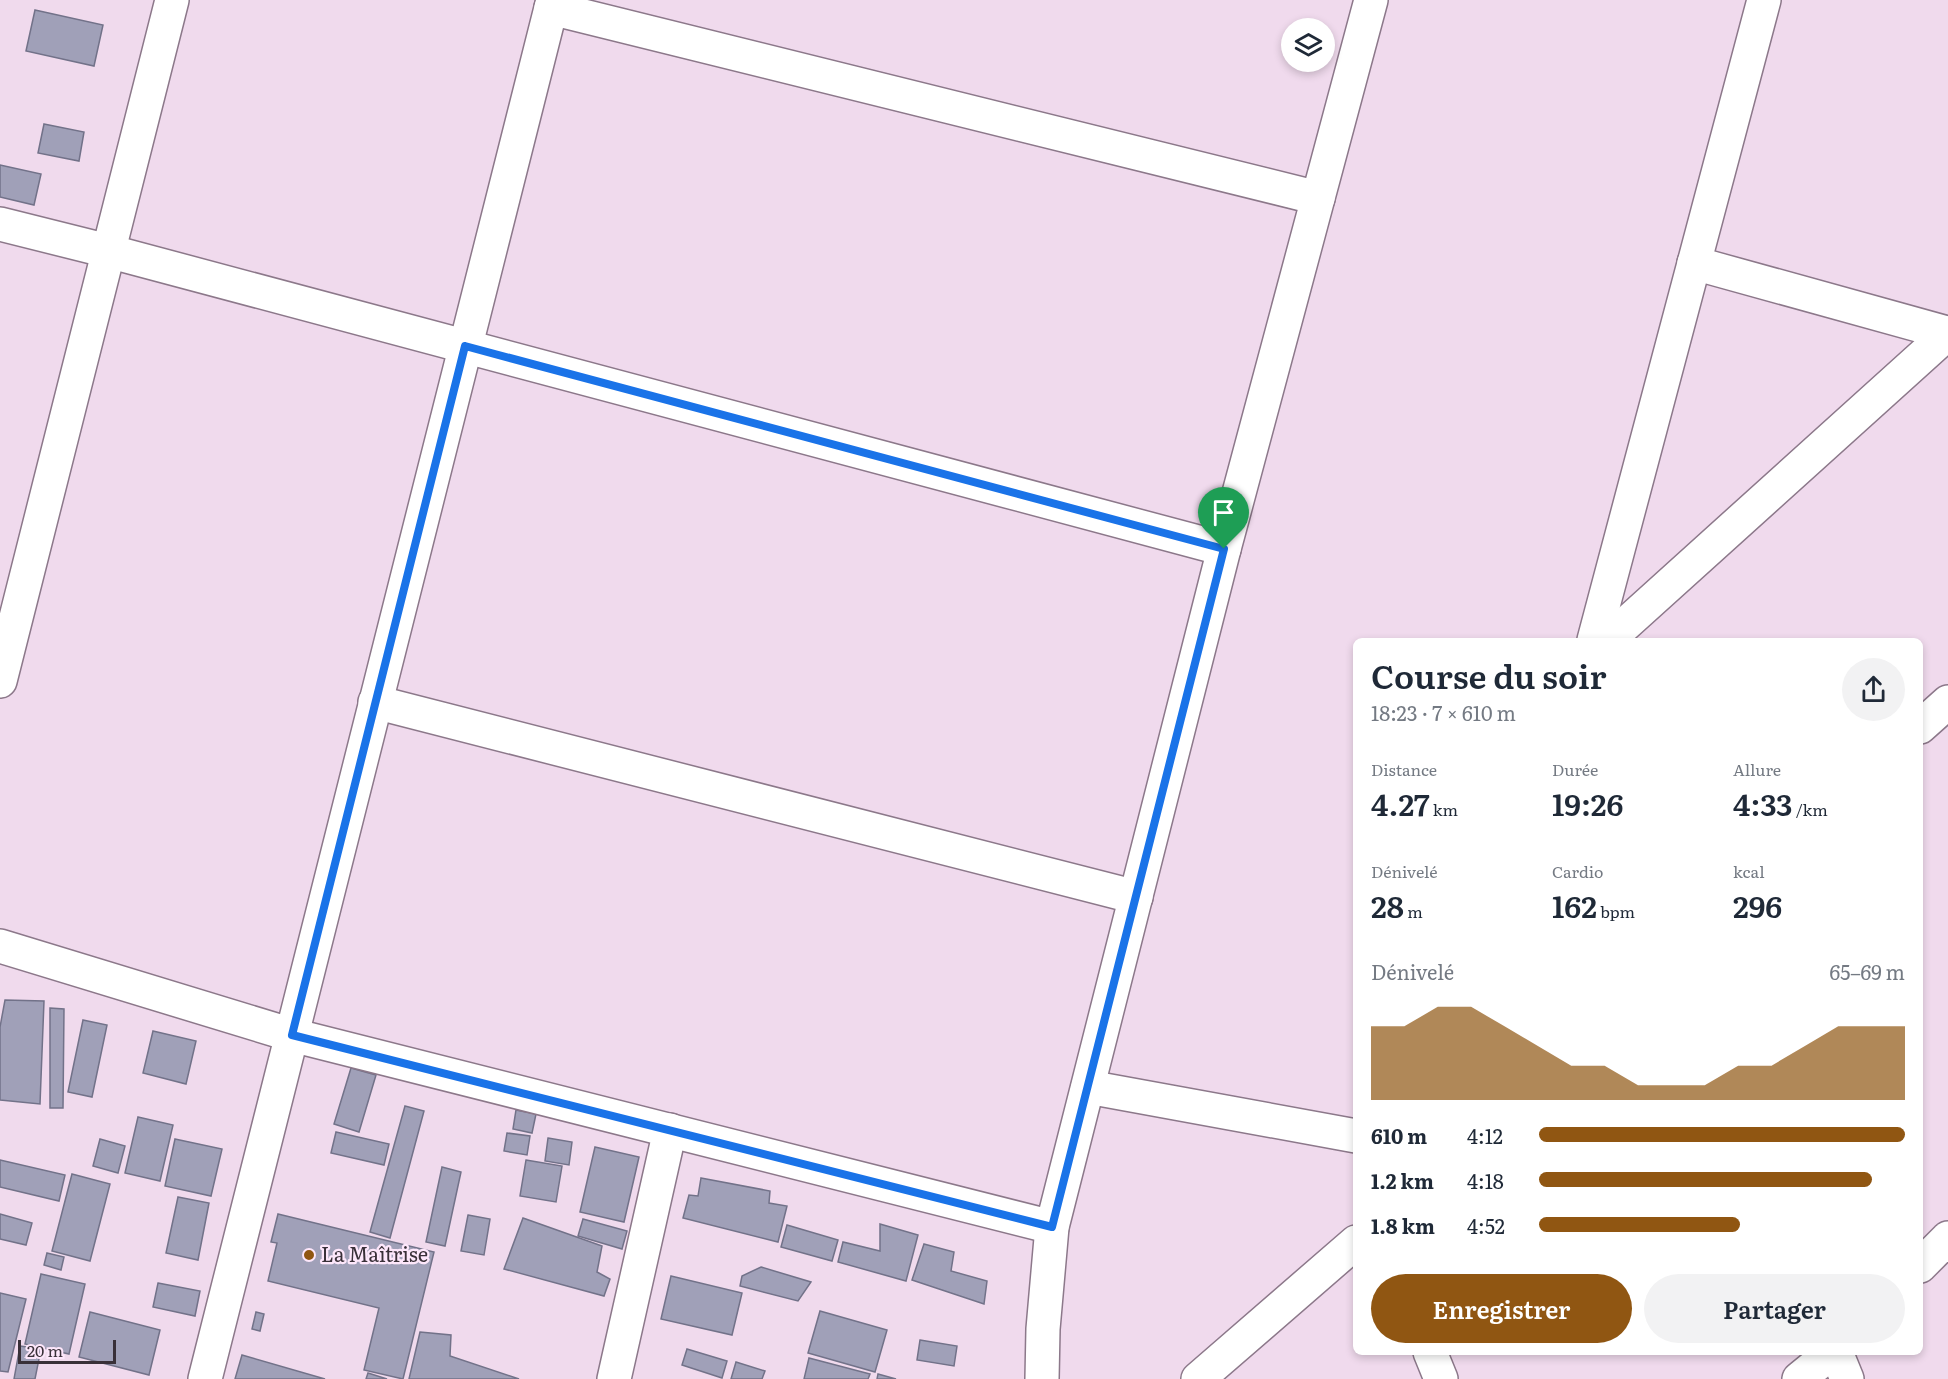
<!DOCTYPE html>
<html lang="fr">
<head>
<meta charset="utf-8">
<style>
  :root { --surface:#fff; --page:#f2f2f3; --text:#1f2937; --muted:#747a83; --accent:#905612 }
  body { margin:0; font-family:Literata,serif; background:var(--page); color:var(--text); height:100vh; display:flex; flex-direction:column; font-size:22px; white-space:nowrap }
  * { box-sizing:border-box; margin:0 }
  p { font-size:20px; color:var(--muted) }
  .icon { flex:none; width:33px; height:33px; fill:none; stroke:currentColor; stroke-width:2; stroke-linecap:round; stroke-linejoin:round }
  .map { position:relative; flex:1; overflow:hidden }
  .panel { position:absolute; left:1353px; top:638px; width:570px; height:717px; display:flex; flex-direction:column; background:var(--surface); border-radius:9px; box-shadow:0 3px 9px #0003 }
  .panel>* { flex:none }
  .controls { position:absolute; left:1281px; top:18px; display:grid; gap:12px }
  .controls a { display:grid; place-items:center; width:54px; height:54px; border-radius:50%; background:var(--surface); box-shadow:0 3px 9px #0003; font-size:30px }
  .scale { position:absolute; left:18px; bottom:15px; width:98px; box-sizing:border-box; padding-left:6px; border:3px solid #393038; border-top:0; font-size:16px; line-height:21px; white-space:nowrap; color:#393038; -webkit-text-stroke:4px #fde7fb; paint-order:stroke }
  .pin { position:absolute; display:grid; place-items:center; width:51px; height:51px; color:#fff; margin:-62px -26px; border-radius:50% 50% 50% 0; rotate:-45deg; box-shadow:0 0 6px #0007 }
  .pin .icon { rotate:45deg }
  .round { display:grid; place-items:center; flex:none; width:63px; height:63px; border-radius:32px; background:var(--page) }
  .head { display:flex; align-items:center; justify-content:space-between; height:102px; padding:0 18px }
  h1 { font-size:33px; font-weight:600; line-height:45px }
  .figures { display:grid; grid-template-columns:repeat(3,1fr); gap:9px; height:102px; padding:6px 18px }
  .figures div { display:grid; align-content:center }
  .figures b { font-size:30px; font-weight:600 }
  .figures small { font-size:16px; font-weight:400 }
  .figures p { font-size:16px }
  .chart { height:168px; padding:12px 18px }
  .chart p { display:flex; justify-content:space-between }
  .chart svg { width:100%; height:108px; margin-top:6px; fill:var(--accent); opacity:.7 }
  .cta { display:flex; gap:12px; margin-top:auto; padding:12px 18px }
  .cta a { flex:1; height:69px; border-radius:36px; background:var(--accent); color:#fff; font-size:24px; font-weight:600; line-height:69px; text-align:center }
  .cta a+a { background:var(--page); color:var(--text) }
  ul { padding:0 18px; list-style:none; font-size:20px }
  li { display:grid; grid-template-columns:96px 72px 1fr; align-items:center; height:45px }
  li i { height:15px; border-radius:8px; background:var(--accent) }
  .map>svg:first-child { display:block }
</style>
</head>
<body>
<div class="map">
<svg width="1948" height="1379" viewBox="0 0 1948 1379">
  <rect width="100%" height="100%" fill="#f0daed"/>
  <g fill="#a0a0b8" stroke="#727289" stroke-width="1.5">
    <path d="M35 10 103 25 94 66 26 51Z"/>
    <path d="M44 124 84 132 79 161 38 153Z"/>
    <path d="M0 165 41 174 34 205 0 197Z"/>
    <path d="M5 1000 44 1001 40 1104 0 1100V1027Z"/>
    <path d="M50 1008 64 1009 63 1108H50Z"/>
    <path d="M83 1020 107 1025 92 1097 68 1092Z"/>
    <path d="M153 1031 196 1041 186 1084 143 1073Z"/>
    <path d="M351 1068 376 1075 359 1132 334 1124Z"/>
    <path d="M405 1106 424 1111 390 1238 370 1232Z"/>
    <path d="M516 1110 536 1114 532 1133 513 1129Z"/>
    <path d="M138 1117 173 1125 160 1181 125 1173Z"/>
    <path d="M336 1132 389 1144 384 1165 331 1153Z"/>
    <path d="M507 1133 530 1136 527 1155 504 1151Z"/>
    <path d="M548 1138 572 1142 569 1165 545 1161Z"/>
    <path d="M100 1139 125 1146 118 1173 93 1166Z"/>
    <path d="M175 1139 222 1149 211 1196 165 1186Z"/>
    <path d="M595 1147 639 1157 624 1222 580 1212Z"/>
    <path d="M0 1160 65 1175 59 1201 0 1187Z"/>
    <path d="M526 1160 562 1166 556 1202 520 1196Z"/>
    <path d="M442 1167 461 1172 445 1246 426 1242Z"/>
    <path d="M72 1174 110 1184 90 1261 52 1251Z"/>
    <path d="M701 1178 770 1191 769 1203 787 1206 778 1242 683 1218 689 1195 698 1196Z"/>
    <path d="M178 1197 209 1203 198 1260 166 1253Z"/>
    <path d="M0 1214 32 1223 26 1245 0 1239Z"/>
    <path d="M278 1214 434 1252 403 1379 364 1370 379 1308 268 1281 277 1243 271 1242Z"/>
    <path d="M468 1215 490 1219 484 1255 461 1251Z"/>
    <path d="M523 1218 602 1246 597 1272 610 1279 604 1296 504 1269Z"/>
    <path d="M583 1219 627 1231 622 1249 578 1236Z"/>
    <path d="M880 1224 918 1235 906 1281 838 1262 843 1242 880 1251Z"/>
    <path d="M787 1225 838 1240 832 1261 781 1247Z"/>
    <path d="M924 1244 954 1252 951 1271 987 1281 984 1304 912 1280Z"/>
    <path d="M47 1253 64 1257 61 1270 44 1265Z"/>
    <path d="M761 1267 811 1282 798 1301 740 1286 742 1276Z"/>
    <path d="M41 1274 85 1284 69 1354 25 1344Z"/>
    <path d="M671 1276 742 1293 732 1335 661 1319Z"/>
    <path d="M158 1283 200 1291 195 1316 153 1307Z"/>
    <path d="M0 1293 26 1299 8 1372 0 1371Z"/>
    <path d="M820 1311 887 1330 875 1372 808 1353Z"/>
    <path d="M90 1312 160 1330 149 1375 79 1357Z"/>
    <path d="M256 1312 264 1314 260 1331 252 1329Z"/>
    <path d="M420 1332 451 1335 450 1356 519 1379H409Z"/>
    <path d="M920 1340 957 1346 954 1366 917 1360Z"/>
    <path d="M20 1346 41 1349 35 1379H14Z"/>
    <path d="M687 1349 727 1361 722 1378 682 1365Z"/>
    <path d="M242 1355 325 1379H235Z"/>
    <path d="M809 1358 870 1374 868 1379H804Z"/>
    <path d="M736 1362 765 1371 762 1379H731Z"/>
    <path d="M368 1373 387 1379H366Z"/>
    <path d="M878 1374 896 1379H877Z"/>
  </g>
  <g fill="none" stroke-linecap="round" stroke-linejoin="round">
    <defs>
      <g id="minor">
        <path d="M551 8 1318 198"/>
        <path d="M0 224 108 251 1224 549"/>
        <path d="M1694 263 1947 333"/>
        <path d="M1594 640 1764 0"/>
        <path d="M1608 640 1948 333"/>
        <path d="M0 681 172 0"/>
        <path d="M375 702 1136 897"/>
        <path d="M1920 727 1948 702"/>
        <path d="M0 946 292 1035 1052 1227"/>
        <path d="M1088 1087 1356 1136"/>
        <path d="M1920 1266 1948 1238"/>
        <path d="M1430 1352 1441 1379"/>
        <path d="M1836 1352 1847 1379"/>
        <path d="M205 1379 553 0"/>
        <path d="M614 1379 670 1130"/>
        <path d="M1042 1379 1043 1329 1052 1227 1224 549 1371 0"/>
        <path d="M1198 1379 1356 1242"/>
        <path d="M1799 1379 1832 1352"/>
      </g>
    </defs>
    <use href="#minor" stroke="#8c788a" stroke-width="36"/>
    <use href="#minor" stroke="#fff" stroke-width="33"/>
  </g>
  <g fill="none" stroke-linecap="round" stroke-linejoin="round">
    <defs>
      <path id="route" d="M465 346 1224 549 1052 1227 292 1035Z"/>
    </defs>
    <use href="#route" stroke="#fff" stroke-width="12"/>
    <use href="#route" stroke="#1a73e8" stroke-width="8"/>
  </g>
  <circle fill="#905612" stroke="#fde7fb" stroke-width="2" cx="309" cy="1255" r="6"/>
  <g text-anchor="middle" stroke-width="4.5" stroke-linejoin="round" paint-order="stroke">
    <g font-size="20" fill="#393038" stroke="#fde7fb" text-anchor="start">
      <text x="321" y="1262">La Maîtrise</text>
    </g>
  </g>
</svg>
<div class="controls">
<a><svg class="icon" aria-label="layers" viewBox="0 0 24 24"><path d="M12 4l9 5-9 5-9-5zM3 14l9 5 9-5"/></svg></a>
</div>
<div class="scale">20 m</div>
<div class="pin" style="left:1224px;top:549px;background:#1e9e55"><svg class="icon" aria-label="arrive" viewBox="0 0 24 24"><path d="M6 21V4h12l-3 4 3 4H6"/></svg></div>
<section class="panel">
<div class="head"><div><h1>Course du soir</h1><p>18:23 · 7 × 610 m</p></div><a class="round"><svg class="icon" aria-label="share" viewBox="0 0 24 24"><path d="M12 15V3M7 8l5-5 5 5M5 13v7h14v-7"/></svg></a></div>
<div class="figures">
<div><p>Distance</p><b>4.27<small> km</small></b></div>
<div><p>Durée</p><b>19:26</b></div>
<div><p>Allure</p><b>4:33<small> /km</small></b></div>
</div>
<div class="figures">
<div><p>Dénivelé</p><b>28<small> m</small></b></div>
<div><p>Cardio</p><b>162<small> bpm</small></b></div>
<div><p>kcal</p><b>296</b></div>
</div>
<div class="chart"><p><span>Dénivelé</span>65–69 m</p>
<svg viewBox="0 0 160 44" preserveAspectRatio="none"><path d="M0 44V14L10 14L20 6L30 6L40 14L50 22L60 30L70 30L80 38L90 38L100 38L110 30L120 30L130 22L140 14L150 14L160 14V44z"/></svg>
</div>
<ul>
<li><b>610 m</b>4:12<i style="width:100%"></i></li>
<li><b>1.2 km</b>4:18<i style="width:91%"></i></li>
<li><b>1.8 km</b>4:52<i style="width:55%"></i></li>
</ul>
<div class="cta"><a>Enregistrer</a><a>Partager</a></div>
</section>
</div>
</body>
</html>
